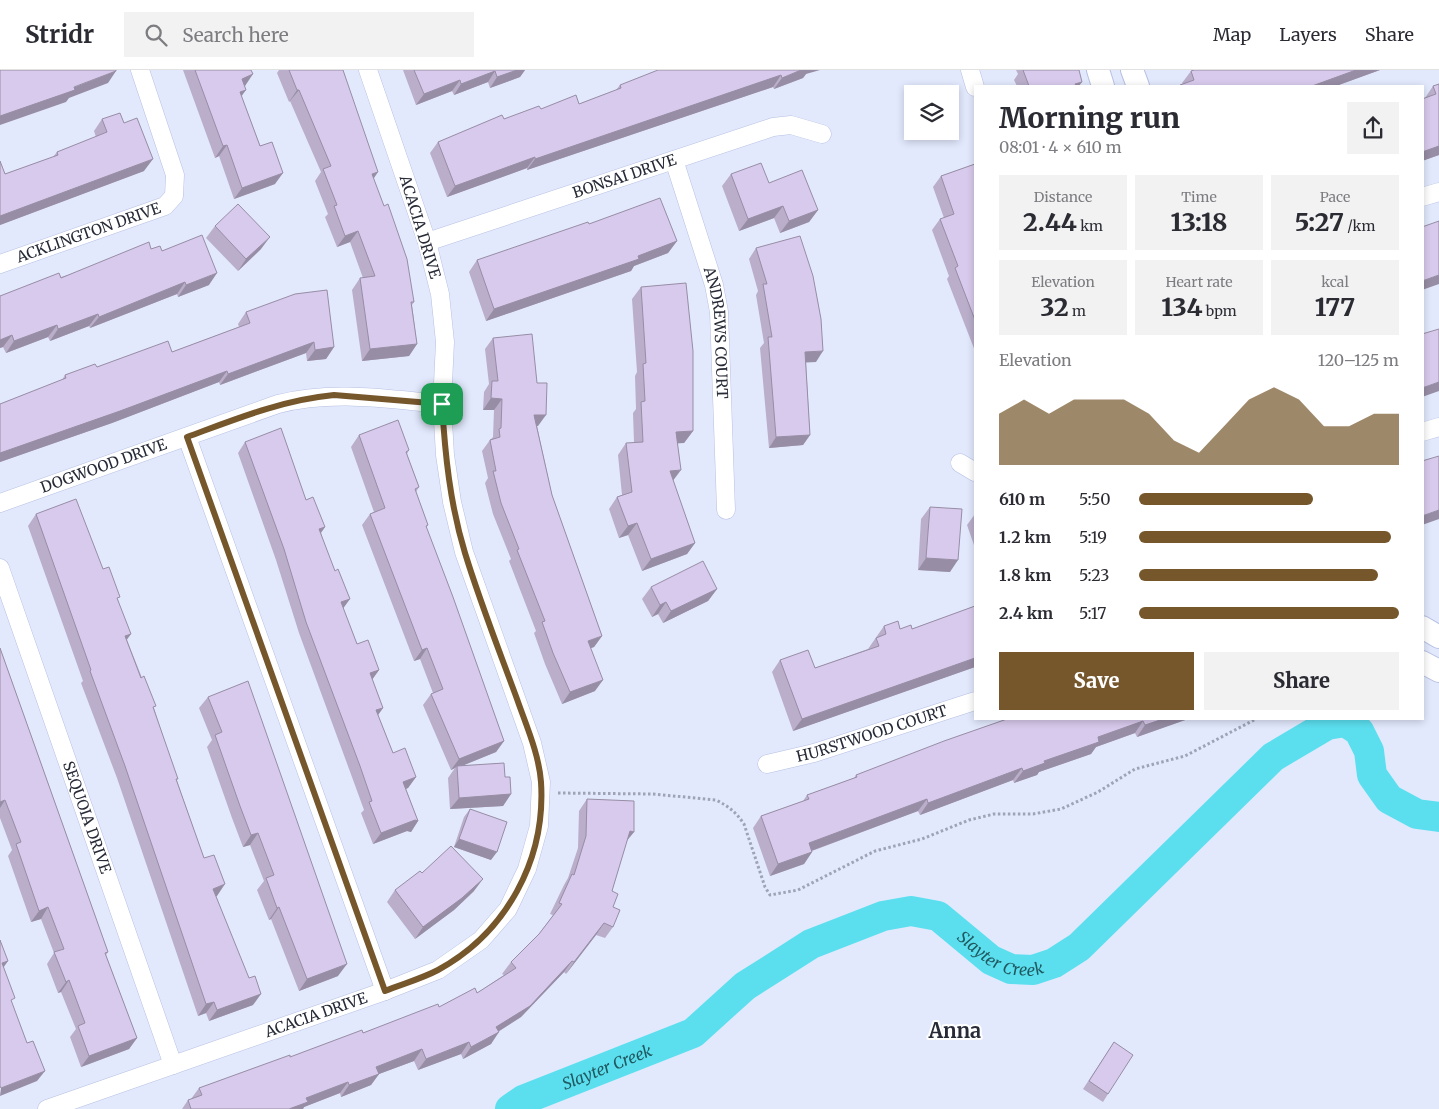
<!DOCTYPE html>
<html lang="en">
<head>
<meta charset="utf-8">
<style>
  :root { --surface:#fff; --page:#f2f2f3; --text:#2b2b33; --muted:#7c7c81; --line:#e1e1e2; --accent:#76572c }
  body { margin:0; font-family:Merriweather,serif; background:var(--page); color:var(--text); height:100vh; display:flex; flex-direction:column; font-size:19px; white-space:nowrap }
  * { box-sizing:border-box; margin:0 }
  p { font-size:16px; color:var(--muted) }
  .icon { flex:none; width:28px; height:28px; fill:none; stroke:currentColor; stroke-width:2; stroke-linecap:round; stroke-linejoin:round }
  .map { position:relative; flex:1; overflow:hidden }
  .drawer { position:absolute; left:974px; top:15px; width:450px; height:635px; display:flex; flex-direction:column; background:var(--surface); border-radius:0px; box-shadow:0 2px 8px #0003 }
  .drawer>* { flex:none }
  .controls { position:absolute; left:904px; top:15px; display:grid; gap:10px }
  .controls a { display:grid; place-items:center; width:55px; height:55px; border-radius:0px; background:var(--surface); box-shadow:0 2px 8px #0003; font-size:25px }
  .pin { position:absolute; display:grid; place-items:center; width:42px; height:42px; color:#fff; margin:-21px; border-radius:10px; box-shadow:0 2px 8px #0006 }
  .round { display:grid; place-items:center; flex:none; width:52px; height:52px; border-radius:0px; background:var(--page) }
  .summary { display:flex; align-items:center; justify-content:space-between; height:85px; padding:0 25px }
  h1 { font-size:28px; font-weight:800; line-height:38px }
  .metrics { display:grid; grid-template-columns:repeat(3,1fr); gap:8px; height:85px; padding:5px 25px }
  .metrics div { display:grid; align-content:center; border-radius:0px; background:var(--page); text-align:center }
  .metrics b { font-size:25px; font-weight:800 }
  .metrics small { font-size:14px; font-weight:400 }
  .metrics p { font-size:14px }
  .chart { height:140px; padding:10px 25px }
  .chart p { display:flex; justify-content:space-between }
  .chart svg { width:100%; height:90px; margin-top:5px; fill:var(--accent); opacity:.7 }
  .primary-button { display:flex; gap:10px; margin-top:auto; padding:10px 25px }
  .primary-button a { flex:1; height:58px; border-radius:0px; background:var(--accent); color:#fff; font-size:20px; font-weight:800; line-height:58px; text-align:center }
  .primary-button a+a { background:var(--page); color:var(--text) }
  ul { padding:0 25px; list-style:none; font-size:16px }
  li { display:grid; grid-template-columns:80px 60px 1fr; align-items:center; height:38px }
  li i { height:12px; border-radius:6px; background:var(--accent) }
  header { display:flex; align-items:center; gap:30px; box-sizing:border-box; height:70px; padding:0 25px; background:var(--surface); border-bottom:1px solid var(--line) }
  header strong { font-size:24px }
  nav { display:flex; gap:28px; margin-inline-start:auto; font-size:18px }
  .search { width:350px; height:45px; background:var(--page); display:flex; align-items:center; gap:12px; box-sizing:border-box; padding:0 18px; border-radius:0px; color:var(--muted); font-size:19px }
  .map>svg:first-child { display:block }
</style>
</head>
<body>
<header>
<strong>Stridr</strong>
<div class="search"><svg class="icon" aria-label="search" viewBox="0 0 24 24"><circle cx="10" cy="10" r="6"/><path d="M15 15l6 6"/></svg>Search here</div>
<nav><a>Map</a><a>Layers</a><a>Share</a></nav>
</header>
<div class="map">
<svg width="1439" height="1039" viewBox="0 0 1439 1039">
  <rect width="100%" height="100%" fill="#e2e9fd"/>
  <g fill="none" stroke-linecap="round" stroke-linejoin="round">
    <path stroke="#5bdfef" stroke-width="30" id="s1" d="M510 1039 523 1030 693 963 745 916 811 874 883 846 911 841 938 846 991 890 1011 899 1033 900 1054 893 1079 877 1273 687 1327 655 1345 652 1359 661 1369 681 1372 705 1389 729 1417 744 1439 747"/>
    <defs>
      <g id="minor">
        <path d="M970 0 975 17"/>
        <path id="s2" d="M674 90 714 215 719 242 726 440"/>
        <path d="M1422 127 1439 122"/>
        <path id="s3" d="M427 172 773 57 791 55 822 64"/>
        <path id="s4" d="M0 194 165 136 174 126 175 105 140 0"/>
        <path d="M1422 362 1439 357"/>
        <path d="M187 367 385 921"/>
        <path d="M960 393 975 402"/>
        <path id="s5" d="M0 433 278 334C333 320 386 329 442 334"/>
        <path id="s6" d="M0 498 173 995"/>
        <path id="s7" d="M767 694 814 683 975 631"/>
        <path id="s8" d="M47 1039 385 921 438 900 481 870 508 839 527 799 539 756 541 712 532 673 464 482 452 432 445 385 442 334 445 272 440 224 427 172 368 0"/>
      </g>
      <g id="tertiary">
        <path d="M1098 0 1103 16"/>
        <path d="M1132 0 1138 16"/>
        <path d="M1422 557 1439 567"/>
        <path d="M1422 592 1439 601"/>
      </g>
    </defs>
    <use href="#minor" stroke="#b6c0e2" stroke-width="19"/>
    <use href="#tertiary" stroke="#b6c0e2" stroke-width="24"/>
    <path stroke="#9ea4b5" stroke-width="3" stroke-dasharray="2.5 2.5" stroke-linecap="butt" d="M558 723 653 724 716 730C728 736 736 742 744 754L765 817 770 825 798 820 875 781 922 769 969 750 994 744H1033L1061 739 1098 722 1135 699 1185 686 1256 649"/>
    <use href="#minor" stroke="#fff" stroke-width="18"/>
    <use href="#tertiary" stroke="#fff" stroke-width="22"/>
  </g>
  <g fill="#baaecb">
    <path d="M183 0H251L241 26 275 114 234 129 219 86 215 88Z"/>
    <path d="M279 0H343L373 109 414 232 412 235 417 274 409 286 362 291 352 220 360 208H363L350 172 337 177 325 147 328 144 315 111 321 102 290 31 289 32 277 3Z"/>
    <path d="M403 0H525L520 7 490 18 488 12 454 25 452 21 416 35Z"/>
    <path d="M1016 0H1079V16H1017L1014 10 1018 4Z"/>
    <path d="M1194 0H1380L1336 16H1180L1183 14 1182 13 1191 1Z"/>
    <path d="M806 4 803 8 774 19 773 17 527 100V98L447 127 430 83 438 72 504 49 541 39 579 34 616 20 620 15Z"/>
    <path d="M1439 14V85L1422 91 1425 28 1433 16Z"/>
    <path d="M102 49 144 101 0 155V91L5 104 53 87 57 82 96 67 94 61Z"/>
    <path d="M975 94V281L947 209 949 206 932 160 940 149 944 148 933 117 941 106Z"/>
    <path d="M731 104 769 113 818 140 809 152 780 163 774 148 739 161 722 116Z"/>
    <path d="M589 154 677 171 668 183 634 196 631 201 486 251 469 202 477 190Z"/>
    <path d="M215 156 261 179 238 201 206 168Z"/>
    <path d="M756 178 816 292H806L810 365 803 375 769 378 760 278 764 273 756 225 758 221 749 189Z"/>
    <path d="M151 179 162 181 209 215 178 227 177 224 90 258 89 256 50 271 48 267 6 283 3 277 0 278V226Z"/>
    <path d="M641 217 693 361 684 373H677L673 411 695 473 687 484 642 501 628 465 619 468 609 439 617 427 622 425 618 385 626 373H634L633 343 636 339 635 306 637 302 632 229Z"/>
    <path d="M246 242 334 277 326 289 307 291 306 283 220 315 219 312 112 353 0 392V334L62 310 65 305 97 297 172 282 239 257 238 254Z"/>
    <path d="M493 268 538 356H537L552 425 602 566 594 577 591 578 595 621 562 634 545 594 534 563 536 561 509 491 511 489 493 444 485 413 488 408 482 381 490 370 493 367 494 340H483L484 322 489 314 485 279Z"/>
    <path d="M359 365 409 380 407 384 419 417 416 422 428 455 426 458 504 671 496 682 461 696 505 707 511 724 503 736 450 739 448 708 455 698 451 700 423 635 431 624 433 623 420 589 414 591 362 455 370 444 374 442 351 377Z"/>
    <path d="M245 372 306 430 325 457 321 463 343 538 357 574 379 600 372 610 383 638 378 645 393 683 416 707 408 718 406 719 418 751 411 762 407 761 373 774 361 743 364 740 352 707 299 563 276 490 238 383Z"/>
    <path d="M930 437 950 502 918 500 921 449Z"/>
    <path d="M36 444 103 499 118 530 127 570 154 638 177 711 217 826H216L253 935 209 951 206 943 198 946 117 708 81 613 83 611 28 456Z"/>
    <path d="M975 444V478L967 455Z"/>
    <path d="M651 517 717 519 708 531 663 553 658 544 652 547 642 529Z"/>
    <path d="M975 536V597L793 661 772 602 780 590 815 598 868 579 884 556 900 559H912Z"/>
    <path d="M0 578 108 882 106 885 137 968 129 979 81 997 70 967 76 959 61 922 58 923 47 894 54 883 41 849 31 852 8 786 12 780 0 748Z"/>
    <path d="M208 627 338 906 299 921 271 849 269 850 257 820 264 811 250 775 243 777 232 748 207 677 212 670 199 638Z"/>
    <path d="M1007 649H1188L1137 667 1135 663 1096 677 1091 684 1039 702 1037 705 1014 713 1013 710 920 745 918 741 812 781V782L804 794 770 806 753 758 761 746 803 731 807 725 854 708 856 705Z"/>
    <path d="M587 729 634 762 627 770 612 821 613 837V857L605 868 596 865 566 904 564 902 521 947 498 962 491 974 463 989 461 984 418 1000 414 991 379 1004 371 1015 341 1027 340 1023 304 1037 303 1039H182L188 1030 191 1029 199 1018 439 937 477 923 504 905 502 904 511 892 539 864 553 845 550 844 564 815 568 808 578 778 579 741Z"/>
    <path d="M470 739 491 790 454 777 464 747Z"/>
    <path d="M422 803 474 821 454 840 415 869 387 832 395 820Z"/>
    <path d="M1114 972 1108 1024 1103 1032 1083 1019Z"/>
  </g>
  <g fill="#978da5">
    <path d="M517 0H525L520 7 490 18 497 7Z"/>
    <path d="M801 0H820L806 4 803 8 774 19 782 8Z"/>
    <path d="M1356 0H1380L1336 16H1312Z"/>
    <path d="M116 1 108 13 69 28 66 32 0 55V46Z"/>
    <path d="M495 1 488 12 454 25 461 14Z"/>
    <path d="M253 4 245 16 234 20 242 9Z"/>
    <path d="M781 5 773 17 527 100 535 89Z"/>
    <path d="M460 10 452 21 416 35 424 24Z"/>
    <path d="M1082 12 1079 16H1074L1075 14Z"/>
    <path d="M246 20 238 31 240 22Z"/>
    <path d="M297 20H299L290 31 289 32Z"/>
    <path d="M227 75 219 86 215 88 223 76Z"/>
    <path d="M1439 76V85L1422 91V82Z"/>
    <path d="M535 87 527 98 447 127 455 116Z"/>
    <path d="M153 89 144 101 0 155V146Z"/>
    <path d="M378 102 370 114 372 104Z"/>
    <path d="M283 103 275 114 234 129 242 118Z"/>
    <path d="M783 136 774 148 739 161 748 149Z"/>
    <path d="M818 140 809 152 780 163 789 151Z"/>
    <path d="M358 161 350 172 337 177 345 166Z"/>
    <path d="M270 167 261 179 238 201 246 189Z"/>
    <path d="M677 171 668 183 634 196 631 201 486 251 494 239Z"/>
    <path d="M217 203 209 215 178 227 186 215Z"/>
    <path d="M1439 205V214L1422 220V211Z"/>
    <path d="M185 212 177 224 90 258 99 247Z"/>
    <path d="M98 244 89 256 50 271 58 259Z"/>
    <path d="M57 255 48 267 6 283 14 271Z"/>
    <path d="M12 265 3 277 0 278V270Z"/>
    <path d="M314 272 306 283 220 315 228 304Z"/>
    <path d="M417 274 409 286 362 291 370 279Z"/>
    <path d="M334 277 326 289 307 291 315 280Z"/>
    <path d="M823 281 816 292 797 293 805 282Z"/>
    <path d="M227 301 219 312 112 353 0 392V383Z"/>
    <path d="M1439 312V321L1422 327V318Z"/>
    <path d="M491 328 502 329 494 340H483Z"/>
    <path d="M534 345H546L538 356H526Z"/>
    <path d="M693 361 684 373 668 374 676 362Z"/>
    <path d="M810 365 803 375 769 378 776 367Z"/>
    <path d="M681 400 672 412 670 401Z"/>
    <path d="M1439 440V449L1422 455V446Z"/>
    <path d="M637 453 628 465 619 468 628 456Z"/>
    <path d="M325 457 317 468 319 459Z"/>
    <path d="M695 473 687 484 642 501 651 489Z"/>
    <path d="M926 488 958 490 950 502 918 500Z"/>
    <path d="M717 519 708 531 663 553 671 541Z"/>
    <path d="M350 529 342 540 341 532Z"/>
    <path d="M666 532 658 544 652 547 660 535Z"/>
    <path d="M131 564 123 575 125 566Z"/>
    <path d="M602 566 594 577 580 582 588 571Z"/>
    <path d="M427 578 420 589 414 591 422 580Z"/>
    <path d="M975 588V597L793 661 802 649Z"/>
    <path d="M379 600 371 611 370 603Z"/>
    <path d="M603 610 595 621 562 634 570 622Z"/>
    <path d="M383 638 375 649 376 640Z"/>
    <path d="M1163 649H1188L1137 667 1145 655Z"/>
    <path d="M1143 651 1135 663 1096 677 1091 684 1039 702 1037 705 1014 713 1023 701 1098 667Z"/>
    <path d="M504 671 496 682 457 698V696L455 698 451 700 459 689Z"/>
    <path d="M1022 698 1013 710 920 745 928 733Z"/>
    <path d="M416 707 408 718 396 723 403 712Z"/>
    <path d="M511 724 503 736 450 739 459 728Z"/>
    <path d="M927 729 918 741 800 785 809 773Z"/>
    <path d="M5 730 0 738V732Z"/>
    <path d="M415 750 418 751 411 762 407 761 373 774 381 763Z"/>
    <path d="M630 761 634 762 625 773Z"/>
    <path d="M258 763 250 775 243 777 251 765Z"/>
    <path d="M459 769 497 782 491 790 454 777Z"/>
    <path d="M812 782 804 794 770 806 778 794Z"/>
    <path d="M483 809 474 821 454 840 415 869 423 857Z"/>
    <path d="M225 814 217 826 204 830 213 819Z"/>
    <path d="M48 837 41 849 31 852 39 841Z"/>
    <path d="M279 837 271 849 269 850 277 838Z"/>
    <path d="M604 853 596 865 566 904 574 892Z"/>
    <path d="M8 891 1 901 2 893Z"/>
    <path d="M572 891 564 902 521 947 488 968 496 957Z"/>
    <path d="M347 894 338 906 299 921 307 909Z"/>
    <path d="M69 910 61 922 58 923 66 912Z"/>
    <path d="M261 924 253 935 209 951 217 940Z"/>
    <path d="M214 932 206 943 198 946 206 934Z"/>
    <path d="M499 962 491 974 463 989 471 977Z"/>
    <path d="M137 968 129 979 81 997 89 986Z"/>
    <path d="M469 972 461 984 418 1000 426 989Z"/>
    <path d="M422 979 414 991 379 1004 371 1015 341 1027 349 1015 376 997Z"/>
    <path d="M45 1001 37 1011 0 1026 1 1018Z"/>
    <path d="M348 1012 340 1023 304 1037 303 1039H289L306 1028Z"/>
  </g>
  <g fill="#d8caec" stroke="#978da5">
    <path d="M0 0H116V1L74 17 75 20 0 46Z"/>
    <path d="M195 0H251L253 4 242 9 246 20 240 22 260 76 272 72 283 103 242 118 227 75 223 76Z"/>
    <path d="M289 0H343L378 102 372 104 384 136 388 134 407 189 414 232H411L417 274 370 279 360 208 375 206 358 161 345 166 334 136 337 135 323 99 331 96 299 20H297Z"/>
    <path d="M414 0H517L497 7 495 1 461 14 460 10 424 24Z"/>
    <path d="M658 0H801L782 8 781 5 535 89V87L455 116 438 72 502 45 504 49 539 36 541 39 576 25 579 34 621 18 620 15Z"/>
    <path d="M1023 0H1079L1082 12 1075 14 1076 16H1029Z"/>
    <path d="M1194 0H1356L1312 16H1181L1180 15 1194 10 1191 1Z"/>
    <path d="M1439 14V76L1422 82V29L1436 24 1433 16Z"/>
    <path d="M120 43 124 53 137 48 153 89 0 146V91L5 104 58 85 57 82 107 62 102 49Z"/>
    <path d="M761 93 769 113 802 100 818 140 789 151 783 136 748 149 731 104Z"/>
    <path d="M975 94V250L955 198 958 196 940 149 954 144 941 106Z"/>
    <path d="M660 128 677 171 638 186 639 189 494 239 477 190 588 152 589 154Z"/>
    <path d="M238 134 270 167 246 189 215 156Z"/>
    <path d="M1439 151V205L1422 211V157Z"/>
    <path d="M202 165 217 203 186 215 185 212 99 247 98 244 58 259 57 255 14 271 12 265 0 270V226L59 203 61 208 149 172 151 179 160 176 162 181Z"/>
    <path d="M800 166 813 206 821 249 823 281 805 282 810 365 776 367 768 267H772L763 214H767L756 178Z"/>
    <path d="M686 213 693 281V361L676 362 681 400 670 401 695 473 651 489 637 453 628 456 617 427 632 422 626 373 643 372 641 332 645 331 643 294 646 293 641 217Z"/>
    <path d="M327 220 334 277 315 280 314 272 228 304 227 301 120 341 0 383V334L66 308 65 305 95 294 97 297 168 271 172 282 250 253 246 242 295 224Z"/>
    <path d="M1439 259V312L1422 318V264Z"/>
    <path d="M532 264 537 313H547L546 345H534L552 425 602 566 588 571 603 610 570 622 553 583 542 552 545 551 517 480 519 479 501 433 493 401H496L490 370 500 367 499 359 501 358 502 329 491 328 492 311H498L493 268Z"/>
    <path d="M398 350 409 380 406 382 419 417 415 419 428 455 426 456 453 527 504 671 459 689 431 624 443 619 427 578 422 580 370 444 385 438 359 365Z"/>
    <path d="M281 358 306 430 313 427 325 457 319 459 335 501 338 499 350 529 341 532 357 574 368 570 379 600 370 603 383 638 376 640 393 683 405 678 416 707 403 712 418 751 415 750 381 763 369 732 372 731 360 696 306 552 284 479 245 372Z"/>
    <path d="M1439 386V440L1422 446V391Z"/>
    <path d="M76 429 103 499 109 497 120 527 117 528 131 564 125 566 141 608 144 606 156 636 153 637 178 709H176L204 788 214 785 225 814 213 819 249 908 255 906 261 924 217 940 214 932 206 934 125 696 90 601 91 600 36 444Z"/>
    <path d="M930 437 962 439 958 490 926 488Z"/>
    <path d="M703 491 717 519 671 541 666 532 660 535 651 517Z"/>
    <path d="M975 536V588L802 649 780 590 808 580 815 598 879 576 876 568 886 564 884 556 898 551 900 559 911 555 912 559Z"/>
    <path d="M0 578 108 882 105 883 137 968 89 986 78 956 85 953 69 910 66 912 54 882 64 879 48 837 39 841 16 774 21 772 5 730 0 732Z"/>
    <path d="M248 611 347 894 307 909 279 837 277 838 266 808 274 805 258 763 251 765 240 736 215 665 222 662 208 627Z"/>
    <path d="M1007 649H1163L1145 655 1143 651 1098 667 1099 672 1044 691 1045 693 1023 701 1022 698 928 733 927 729 809 773 812 782 778 794 761 746 809 729 807 725 857 707 856 705 944 671Z"/>
    <path d="M504 693 505 707H510L511 724 459 728 457 696Z"/>
    <path d="M587 729 634 731V762L630 761 612 821 618 824 613 837 620 840 613 857 604 853 574 892 572 891 530 936 496 957 499 962 471 977 469 972 426 989 422 979 376 997 379 1004 349 1015 348 1012 306 1028 308 1032 289 1039H191L188 1030 202 1025 199 1018 290 985V987L362 960 363 963 438 934 439 937 475 918 477 923 516 898 511 892 539 864 562 834 559 833 572 804 574 805 586 766Z"/>
    <path d="M470 739 507 752 497 782 459 769Z"/>
    <path d="M451 776 483 809 462 828 423 857 395 820 420 801 422 803Z"/>
    <path d="M0 870 8 891 2 893 15 928 11 930 27 973 33 971 45 1001 1 1018 0 1016Z"/>
    <path d="M1114 972 1133 985 1108 1024 1089 1011Z"/>
  </g>
  <g fill="none" stroke-linecap="round" stroke-linejoin="round">
    <defs>
      <path id="route" d="M334 325 442 334C445 384 450 434 465 483 480 532 499 580 517 629 526 655 539 684 541 712 546 790 506 863 438 900 421 909 402 914 385 921L187 367C236 349 282 330 334 325Z"/>
    </defs>
    <use href="#route" stroke="#fff" stroke-width="10"/>
    <use href="#route" stroke="#76572c" stroke-width="6"/>
  </g>
  <g text-anchor="middle" stroke-width="4" stroke-linejoin="round" paint-order="stroke">
    <g font-size="15" fill="#272b37" stroke="#fff">
      <text dy="5" stroke="none"><textPath href="#s3" startOffset="208">BONSAI DRIVE</textPath></text>
      <text transform="translate(420 157) rotate(73)" y="5">ACACIA DRIVE</text>
      <text dy="5" stroke="none"><textPath href="#s4" startOffset="94">ACKLINGTON DRIVE</textPath></text>
      <text dy="5" stroke="none"><textPath href="#s2" startOffset="179">ANDREWS COURT</textPath></text>
      <text dy="5" stroke="none"><textPath href="#s5" startOffset="110">DOGWOOD DRIVE</textPath></text>
      <text dy="5" stroke="none"><textPath href="#s7" startOffset="109">HURSTWOOD COURT</textPath></text>
      <text dy="5" stroke="none"><textPath href="#s6" startOffset="264">SEQUOIA DRIVE</textPath></text>
      <text dy="5" stroke="none"><textPath href="#s8" startOffset="285">ACACIA DRIVE</textPath></text>
    </g>
    <g font-size="16" font-style="italic" fill="#215960" stroke="#fff">
      <text dy="6" stroke="none"><textPath href="#s1" startOffset="556">Slayter Creek</textPath></text>
      <text dy="6" stroke="none"><textPath href="#s1" startOffset="106">Slayter Creek</textPath></text>
    </g>
    <g font-size="20" font-weight="bold" fill="#272b37" stroke="#fff">
      <text x="955" y="968">Anna</text>
    </g>
  </g>
</svg>
<div class="controls">
<a><svg class="icon" aria-label="layers" viewBox="0 0 24 24"><path d="M12 4l9 5-9 5-9-5zM3 14l9 5 9-5"/></svg></a>
</div>
<div class="pin" style="left:442px;top:334px;background:#1e9e55"><svg class="icon" aria-label="arrive" viewBox="0 0 24 24"><path d="M6 21V4h12l-3 4 3 4H6"/></svg></div>
<section class="drawer">
<div class="summary"><div><h1>Morning run</h1><p>08:01 · 4 × 610 m</p></div><a class="round"><svg class="icon" aria-label="share" viewBox="0 0 24 24"><path d="M12 15V3M7 8l5-5 5 5M5 13v7h14v-7"/></svg></a></div>
<div class="metrics">
<div><p>Distance</p><b>2.44<small> km</small></b></div>
<div><p>Time</p><b>13:18</b></div>
<div><p>Pace</p><b>5:27<small> /km</small></b></div>
</div>
<div class="metrics">
<div><p>Elevation</p><b>32<small> m</small></b></div>
<div><p>Heart rate</p><b>134<small> bpm</small></b></div>
<div><p>kcal</p><b>177</b></div>
</div>
<div class="chart"><p><span>Elevation</span>120–125 m</p>
<svg viewBox="0 0 160 44" preserveAspectRatio="none"><path d="M0 44V19L10 12L20 19L30 12L40 12L50 12L60 19L70 32L80 38L90 25L100 12L110 6L120 12L130 25L140 25L150 19L160 19V44z"/></svg>
</div>
<ul>
<li><b>610 m</b>5:50<i style="width:67%"></i></li>
<li><b>1.2 km</b>5:19<i style="width:97%"></i></li>
<li><b>1.8 km</b>5:23<i style="width:92%"></i></li>
<li><b>2.4 km</b>5:17<i style="width:100%"></i></li>
</ul>
<div class="primary-button"><a>Save</a><a>Share</a></div>
</section>
</div>
</body>
</html>
